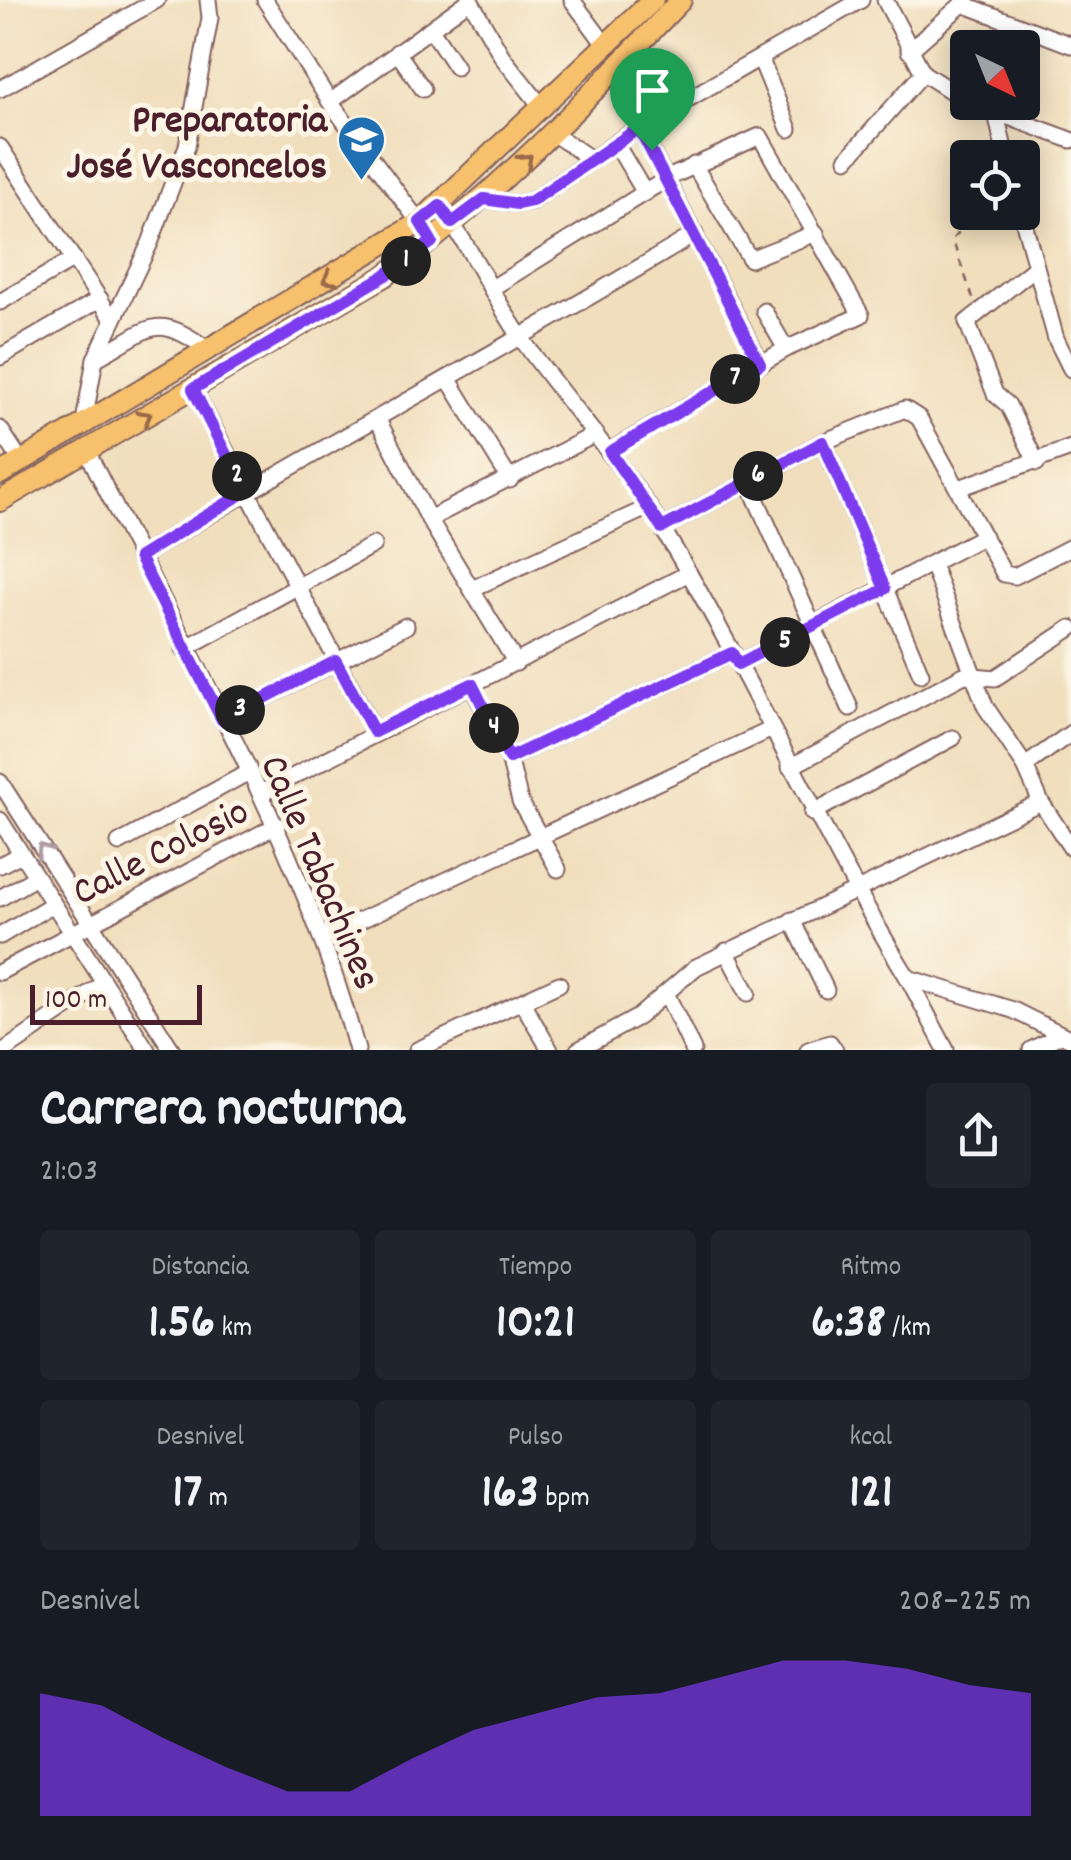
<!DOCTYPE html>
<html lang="es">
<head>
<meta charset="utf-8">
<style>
  :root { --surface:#171b24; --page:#20242c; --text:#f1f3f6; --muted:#9ea1a6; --accent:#7c3aed }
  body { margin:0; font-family:Dekko,sans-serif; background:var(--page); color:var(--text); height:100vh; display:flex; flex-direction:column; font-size:38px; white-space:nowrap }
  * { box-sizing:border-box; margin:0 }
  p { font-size:32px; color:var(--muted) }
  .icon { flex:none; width:55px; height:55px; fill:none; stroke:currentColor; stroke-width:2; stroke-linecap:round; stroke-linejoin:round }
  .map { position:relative; height:1050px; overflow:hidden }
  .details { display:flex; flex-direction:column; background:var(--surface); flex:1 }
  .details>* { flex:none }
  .needle { width:65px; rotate:137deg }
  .buttons { position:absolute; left:950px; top:30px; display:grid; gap:20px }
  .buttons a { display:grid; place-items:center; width:90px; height:90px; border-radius:10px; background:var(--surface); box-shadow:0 5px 25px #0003; font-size:50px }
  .scale { position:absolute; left:30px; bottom:25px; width:172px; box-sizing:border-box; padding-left:10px; border:5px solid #4a1f2b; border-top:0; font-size:28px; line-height:35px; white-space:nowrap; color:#4a1f2b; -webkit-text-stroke:8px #fcf5e5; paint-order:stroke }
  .pin { position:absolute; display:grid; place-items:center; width:85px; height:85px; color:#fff; margin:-102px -42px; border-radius:50% 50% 50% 0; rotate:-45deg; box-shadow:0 0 10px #0007 }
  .pin .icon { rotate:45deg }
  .km { position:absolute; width:50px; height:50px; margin:-25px; border-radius:50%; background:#222; color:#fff; font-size:28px; line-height:50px; text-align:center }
  .round { display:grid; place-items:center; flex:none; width:105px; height:105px; border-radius:10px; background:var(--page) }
  .summary { display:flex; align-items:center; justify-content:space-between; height:170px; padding:0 40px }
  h1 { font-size:55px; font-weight:800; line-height:75px }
  .figures { display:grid; grid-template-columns:repeat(3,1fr); gap:15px; height:170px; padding:10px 40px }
  .figures div { display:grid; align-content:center; border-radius:10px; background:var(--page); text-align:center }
  .figures b { font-size:50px; font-weight:800 }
  .figures small { font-size:28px; font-weight:400 }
  .figures p { font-size:28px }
  .chart { height:280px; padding:20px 40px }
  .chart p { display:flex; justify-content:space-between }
  .chart svg { width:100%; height:180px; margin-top:10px; fill:var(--accent); opacity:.7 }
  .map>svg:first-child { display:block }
</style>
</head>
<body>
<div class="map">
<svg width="1071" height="1050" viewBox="0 0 1071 1050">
  <rect width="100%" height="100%" fill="#fcf5e5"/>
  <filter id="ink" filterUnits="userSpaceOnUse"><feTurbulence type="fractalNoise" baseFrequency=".01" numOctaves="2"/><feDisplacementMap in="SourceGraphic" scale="20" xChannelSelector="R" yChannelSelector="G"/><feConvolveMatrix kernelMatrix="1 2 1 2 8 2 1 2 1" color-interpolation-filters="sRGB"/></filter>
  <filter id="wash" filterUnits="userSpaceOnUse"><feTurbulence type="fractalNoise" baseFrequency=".0048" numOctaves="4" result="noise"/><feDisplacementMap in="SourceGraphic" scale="40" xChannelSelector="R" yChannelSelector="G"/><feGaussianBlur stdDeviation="2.25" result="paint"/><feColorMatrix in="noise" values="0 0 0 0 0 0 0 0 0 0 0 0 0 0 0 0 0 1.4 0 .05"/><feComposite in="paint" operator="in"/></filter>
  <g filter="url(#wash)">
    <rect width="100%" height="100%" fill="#f0debc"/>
  </g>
  <g filter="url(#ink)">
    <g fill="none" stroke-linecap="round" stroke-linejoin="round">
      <defs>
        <g id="minor">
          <path d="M265 0 330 102 425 230"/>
          <path d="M470 0 503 58 542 107"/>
          <path d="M572 0 604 43"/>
          <path d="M885 0 923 73 968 102"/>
          <path d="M963 4 1071 45"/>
          <path d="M431 29 456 67"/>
          <path d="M909 51 967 0"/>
          <path d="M397 52 423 89"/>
          <path d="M761 60 789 129"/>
          <path d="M0 89 157 0"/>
          <path d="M330 102 470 0"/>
          <path d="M968 102 1071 140"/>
          <path d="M994 104 1006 158"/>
          <path d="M639 127 761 364"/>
          <path d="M554 134 591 159"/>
          <path d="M616 144 645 193"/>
          <path d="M0 147 112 318"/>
          <path d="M847 159 923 73"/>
          <path d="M694 165 750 259 816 233"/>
          <path d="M484 199 518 204 532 201 639 127 861 0"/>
          <path d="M439 207C473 248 493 299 524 342 569 406 623 463 664 531 752 676 819 832 908 978L1013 1010 1071 1039"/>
          <path d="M1021 212 1056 339 1071 369"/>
          <path d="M1036 267 967 322 995 394 1008 405 1037 463"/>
          <path d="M492 288 668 178 760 136 861 315 786 349 610 451"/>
          <path d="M0 302 74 259"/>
          <path d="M764 311 786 349"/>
          <path d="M0 357 100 299"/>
          <path d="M95 359C150 330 153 310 207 349"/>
          <path d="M449 380 510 480"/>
          <path d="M193 389 374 731"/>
          <path d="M378 420 429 519 516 663"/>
          <path d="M84 422 95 359 150 243 187 146 210 18 208 0"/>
          <path d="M0 429 21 461"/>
          <path d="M823 442 921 674"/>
          <path d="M87 451C183 647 300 838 357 1050"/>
          <path d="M748 481 850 708"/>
          <path d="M959 488 1071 448"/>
          <path d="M429 519 596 434"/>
          <path d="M662 528 823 442 905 409 919 418 1004 574 1015 576 1071 547"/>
          <path d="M139 557C322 445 512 346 695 234"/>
          <path d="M932 564 985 706 1025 766 1041 802 1071 848"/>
          <path d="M474 588 649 507"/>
          <path d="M184 649 373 545"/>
          <path d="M738 664 984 536"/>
          <path d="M471 684 509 758 520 801 558 869"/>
          <path d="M222 720 406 626"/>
          <path d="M509 758 732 653"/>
          <path d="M1025 766 1071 733"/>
          <path d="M790 767 964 675 995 678 1071 628"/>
          <path d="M0 782 172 1050"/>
          <path d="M261 793 689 573"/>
          <path d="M812 813 953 738"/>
          <path d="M0 820 147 1050"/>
          <path d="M119 843 249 772"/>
          <path d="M0 865 21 854"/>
          <path d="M0 898 36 877"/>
          <path d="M792 920 826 990"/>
          <path d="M0 936 53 904"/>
          <path d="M322 938 770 730"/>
          <path d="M726 951 748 993"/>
          <path d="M0 972 277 825"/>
          <path d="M908 978 946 1050"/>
          <path d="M666 993 693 1050"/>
          <path d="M522 1002 550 1050"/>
          <path d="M5 1050 104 983"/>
          <path d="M417 1050 559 984"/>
          <path d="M578 1050 638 1017 696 967 1041 802"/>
          <path d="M808 1050 830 1043 835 1050"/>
          <path d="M1031 1050 1060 1035"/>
        </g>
        <g id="major">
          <path d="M0 474 420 222 653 0"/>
          <path d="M0 501 383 277C495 197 587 99 681 0"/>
        </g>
      </defs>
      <use href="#minor" stroke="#84625e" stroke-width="19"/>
      <use href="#major" stroke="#84625e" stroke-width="24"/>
      <path stroke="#84625e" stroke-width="2.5" stroke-dasharray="8 8" stroke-linecap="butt" d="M973 298 952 239 981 212"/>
      <use href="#minor" stroke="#fff" stroke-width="15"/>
      <use href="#major" stroke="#f7c06c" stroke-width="20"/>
    </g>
    <defs><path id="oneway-chevron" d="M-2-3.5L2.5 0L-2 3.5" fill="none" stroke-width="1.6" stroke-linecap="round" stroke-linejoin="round" transform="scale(2.5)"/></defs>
    <g stroke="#986748">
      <use href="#oneway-chevron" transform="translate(526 160) rotate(-43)"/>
      <use href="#oneway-chevron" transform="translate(329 279) rotate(150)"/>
      <use href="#oneway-chevron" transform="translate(145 417) rotate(-30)"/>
    </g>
    <use stroke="#ae9aa0" href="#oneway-chevron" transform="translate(43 850) rotate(-122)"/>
  </g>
  <g fill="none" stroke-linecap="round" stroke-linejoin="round" filter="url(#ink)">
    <defs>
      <path id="route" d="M639 128 760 364 610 452 662 528 823 442 885 589 738 664 732 653 509 758 472 684 374 732 336 661 222 720 139 557 245 492 193 389 383 277 432 242 420 222 440 206 452 223 484 199 518 204 532 201Z"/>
    </defs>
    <use href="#route" stroke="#fff" stroke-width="20"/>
    <use href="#route" stroke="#7c3aed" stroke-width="12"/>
  </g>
  <defs>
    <symbol id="school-pin" viewBox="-11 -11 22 30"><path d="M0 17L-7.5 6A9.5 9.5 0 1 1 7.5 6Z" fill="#1f6fb2" stroke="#fcf5e5"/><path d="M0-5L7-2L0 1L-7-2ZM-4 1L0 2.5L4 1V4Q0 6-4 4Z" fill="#fff"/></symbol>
  </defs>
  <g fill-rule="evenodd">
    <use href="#school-pin" x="334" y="112" width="55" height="75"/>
  </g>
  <g text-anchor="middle" stroke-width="10" stroke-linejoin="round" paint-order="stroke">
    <g font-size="40" font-weight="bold" fill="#4a1f2b" stroke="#fcf5e5" text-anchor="end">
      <text x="327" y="131">Preparatoria<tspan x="327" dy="46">José Vasconcelos</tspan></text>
    </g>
    <g font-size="40" fill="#4a1f2b" stroke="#fcf5e5">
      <text transform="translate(159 849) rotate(-27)" y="14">Calle Colosio</text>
      <text transform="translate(323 871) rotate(67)" y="14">Calle Tabachines</text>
    </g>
  </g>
</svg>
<div class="buttons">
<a><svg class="needle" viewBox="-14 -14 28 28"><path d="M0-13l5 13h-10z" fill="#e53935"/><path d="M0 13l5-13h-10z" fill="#9ea1a6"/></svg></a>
<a><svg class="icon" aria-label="locate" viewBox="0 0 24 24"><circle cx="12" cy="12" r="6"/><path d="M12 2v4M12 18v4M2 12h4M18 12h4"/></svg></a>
</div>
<div class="scale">100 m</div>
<div class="pin" style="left:652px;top:150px;background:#1e9e55"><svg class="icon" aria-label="arrive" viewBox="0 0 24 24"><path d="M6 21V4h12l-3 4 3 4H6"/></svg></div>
<b class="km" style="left:406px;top:261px">1</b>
<b class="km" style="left:237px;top:476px">2</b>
<b class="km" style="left:240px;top:710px">3</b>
<b class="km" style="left:494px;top:728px">4</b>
<b class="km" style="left:785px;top:642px">5</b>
<b class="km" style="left:758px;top:476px">6</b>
<b class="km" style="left:735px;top:379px">7</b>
</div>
<section class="details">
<div class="summary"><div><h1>Carrera nocturna</h1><p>21:03</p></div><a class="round"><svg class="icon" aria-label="share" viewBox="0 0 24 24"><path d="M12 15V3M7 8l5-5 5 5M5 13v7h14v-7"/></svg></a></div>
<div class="figures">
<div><p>Distancia</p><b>1.56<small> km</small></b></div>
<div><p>Tiempo</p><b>10:21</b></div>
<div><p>Ritmo</p><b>6:38<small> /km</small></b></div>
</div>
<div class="figures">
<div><p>Desnivel</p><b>17<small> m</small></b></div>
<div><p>Pulso</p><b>163<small> bpm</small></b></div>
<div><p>kcal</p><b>121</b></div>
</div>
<div class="chart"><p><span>Desnivel</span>208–225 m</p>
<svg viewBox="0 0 160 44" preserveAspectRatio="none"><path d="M0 44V14L10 17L20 25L30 32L40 38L50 38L60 30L70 23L80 19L90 15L100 14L110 10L120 6L130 6L140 8L150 12L160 14V44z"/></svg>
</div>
</section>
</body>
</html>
